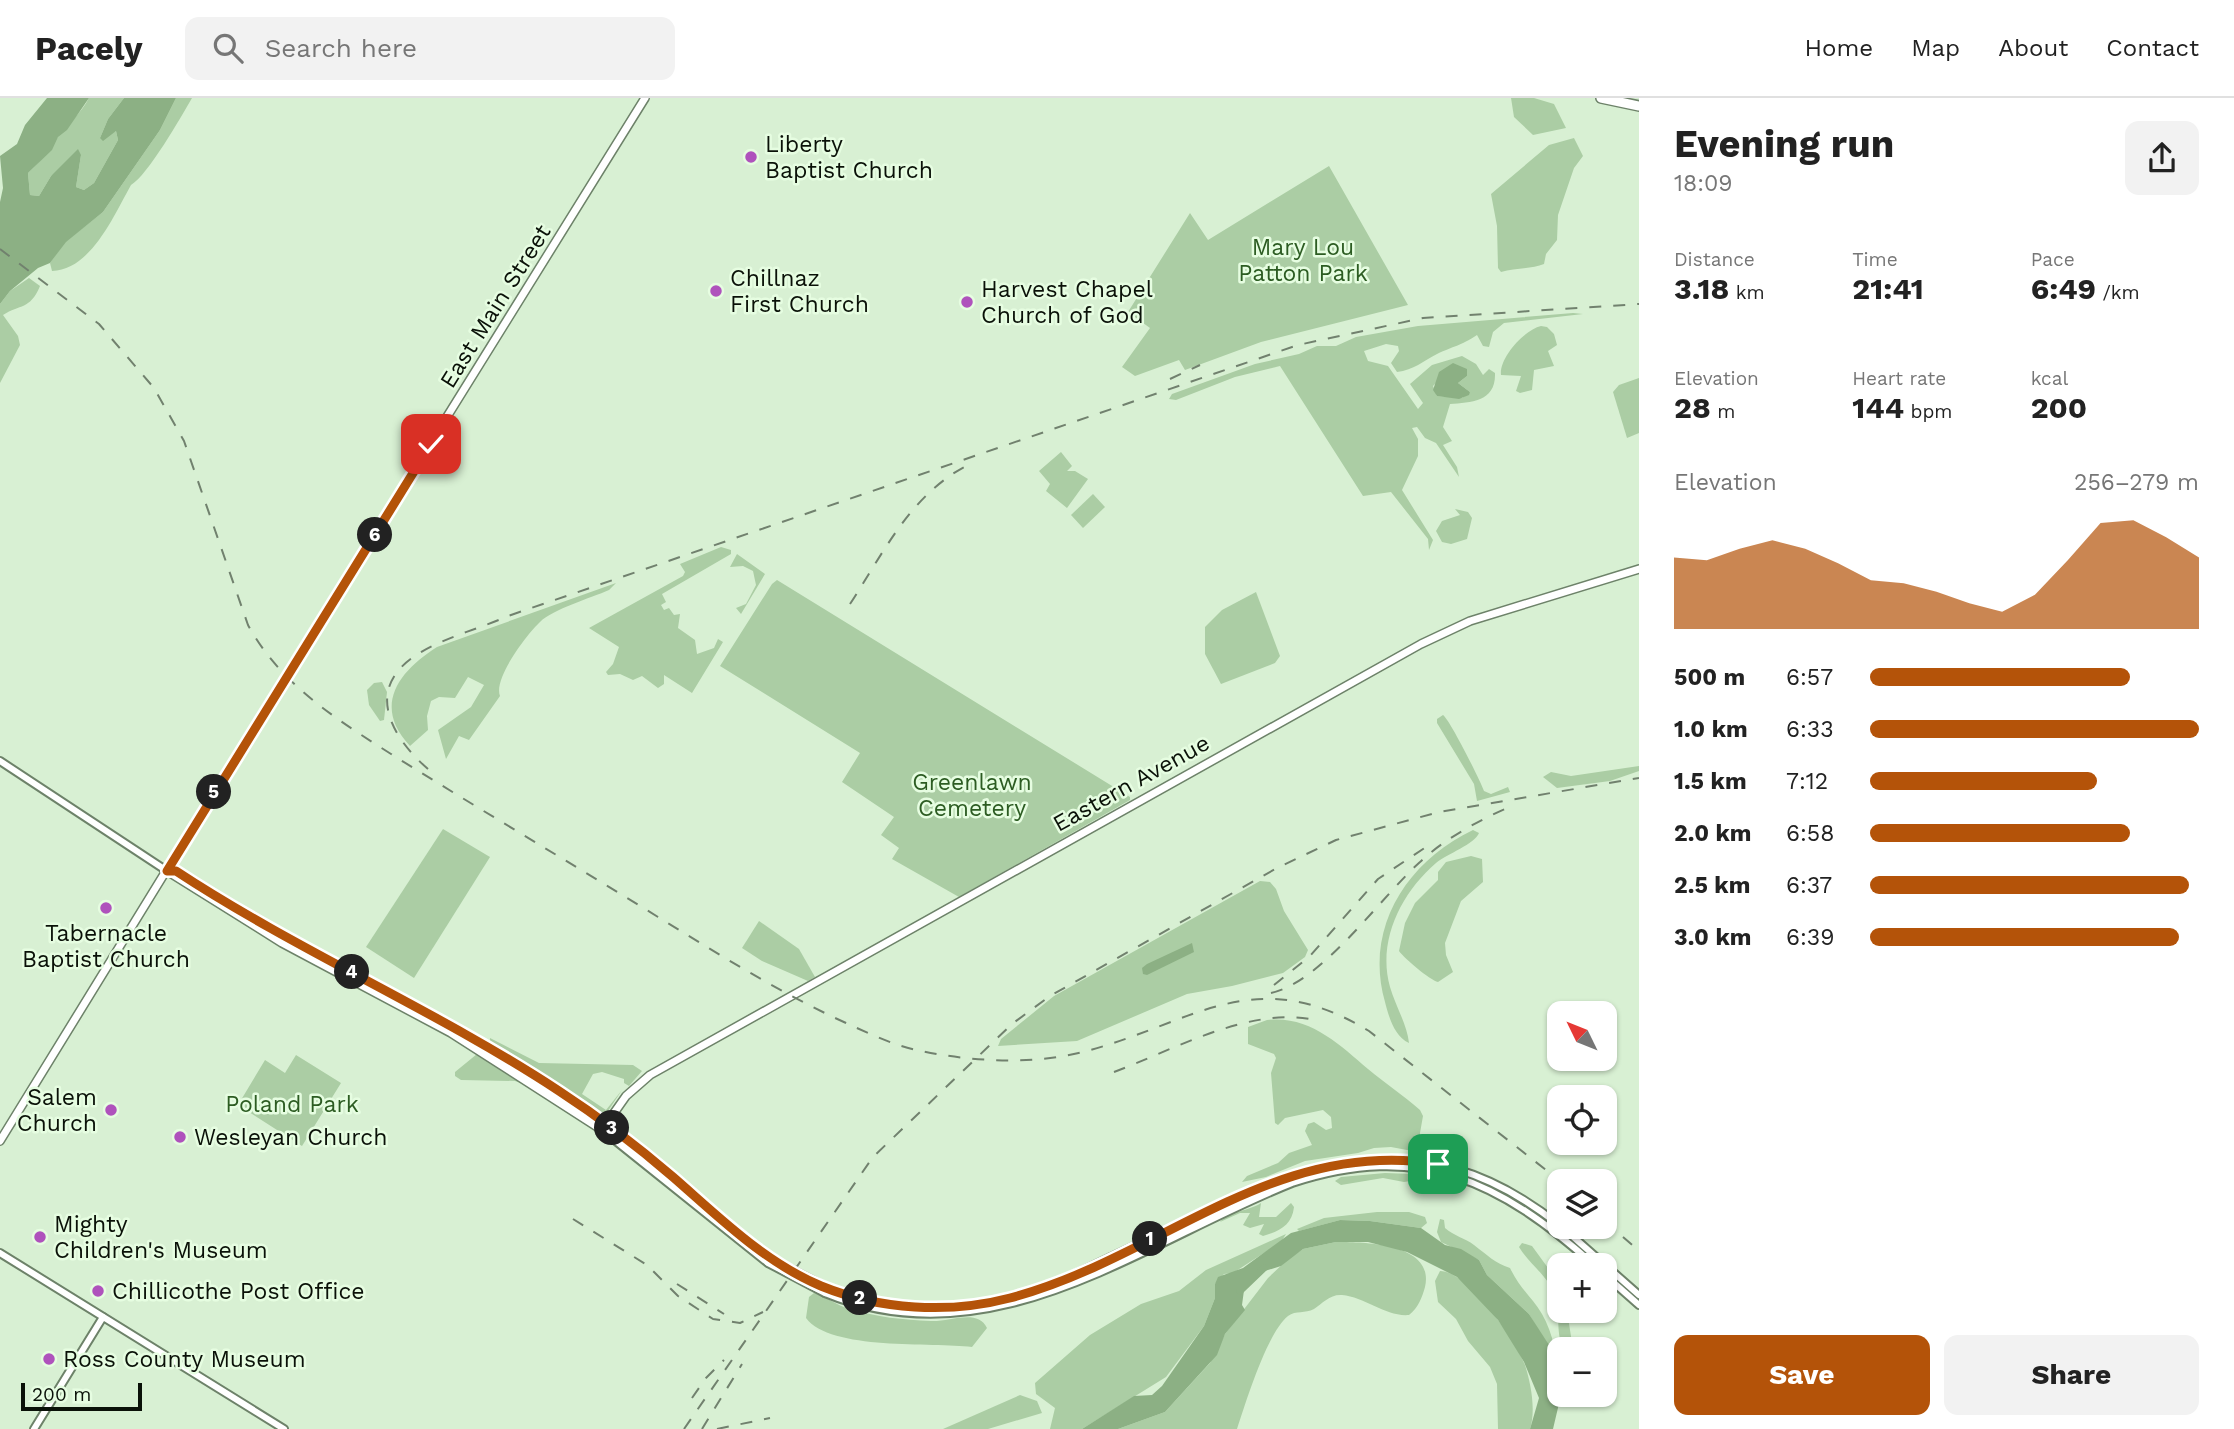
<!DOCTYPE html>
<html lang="en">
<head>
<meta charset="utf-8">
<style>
  :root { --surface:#fff; --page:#f2f2f2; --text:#222; --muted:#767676; --line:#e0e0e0; --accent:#b45309 }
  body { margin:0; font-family:"Work Sans",sans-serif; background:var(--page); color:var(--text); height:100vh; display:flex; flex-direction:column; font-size:26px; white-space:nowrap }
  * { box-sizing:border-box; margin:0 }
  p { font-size:23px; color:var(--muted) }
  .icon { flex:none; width:38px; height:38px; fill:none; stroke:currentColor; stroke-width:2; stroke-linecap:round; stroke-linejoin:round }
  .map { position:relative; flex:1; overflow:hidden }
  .panel { display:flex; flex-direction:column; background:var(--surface); width:595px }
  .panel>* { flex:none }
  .needle { width:46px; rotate:313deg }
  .fabs { position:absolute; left:1547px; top:903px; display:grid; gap:14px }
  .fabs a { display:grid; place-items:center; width:70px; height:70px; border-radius:14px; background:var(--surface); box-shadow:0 2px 5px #0004; font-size:35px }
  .scale { position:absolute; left:21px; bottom:18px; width:121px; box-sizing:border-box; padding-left:7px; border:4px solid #0a1108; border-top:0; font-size:19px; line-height:24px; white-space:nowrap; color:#0a1108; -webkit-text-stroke:5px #e6fde1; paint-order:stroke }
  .pin { position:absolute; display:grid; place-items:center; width:60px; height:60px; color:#fff; margin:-30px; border-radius:14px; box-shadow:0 4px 10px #0006 }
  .km { position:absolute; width:35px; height:35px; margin:-18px; border-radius:50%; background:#222; color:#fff; font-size:19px; line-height:35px; text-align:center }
  .round { display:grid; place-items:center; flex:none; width:74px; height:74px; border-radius:14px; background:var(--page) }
  .head { display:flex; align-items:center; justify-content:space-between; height:119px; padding:0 35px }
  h1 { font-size:38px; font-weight:700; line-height:52px }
  .metrics { display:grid; grid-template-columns:repeat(3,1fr); gap:10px; height:119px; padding:7px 35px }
  .metrics div { display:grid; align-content:center }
  .metrics b { font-size:30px; font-weight:700 }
  .metrics small { font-size:19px; font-weight:400 }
  .metrics p { font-size:19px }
  .chart { height:196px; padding:14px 35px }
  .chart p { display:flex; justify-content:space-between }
  .chart svg { width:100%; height:126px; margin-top:7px; fill:var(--accent); opacity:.7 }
  .button { display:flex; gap:14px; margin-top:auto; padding:14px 35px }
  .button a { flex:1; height:80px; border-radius:14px; background:var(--accent); color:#fff; font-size:28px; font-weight:700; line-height:80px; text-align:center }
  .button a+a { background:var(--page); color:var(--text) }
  ul { padding:0 35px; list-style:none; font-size:23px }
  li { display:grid; grid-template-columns:112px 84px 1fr; align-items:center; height:52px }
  li i { height:18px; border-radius:9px; background:var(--accent) }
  header { display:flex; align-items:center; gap:42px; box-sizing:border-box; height:98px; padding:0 35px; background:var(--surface); border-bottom:2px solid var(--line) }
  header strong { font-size:33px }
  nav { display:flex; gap:38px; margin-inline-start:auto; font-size:24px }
  .search { width:490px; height:63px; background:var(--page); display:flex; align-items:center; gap:18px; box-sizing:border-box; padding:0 24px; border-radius:14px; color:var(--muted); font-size:26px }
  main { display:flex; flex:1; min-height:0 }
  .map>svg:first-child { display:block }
</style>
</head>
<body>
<header>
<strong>Pacely</strong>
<div class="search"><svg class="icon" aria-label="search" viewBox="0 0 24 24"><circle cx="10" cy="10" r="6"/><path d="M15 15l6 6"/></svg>Search here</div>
<nav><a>Home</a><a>Map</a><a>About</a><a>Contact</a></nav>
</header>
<main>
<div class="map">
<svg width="1639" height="1331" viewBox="0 0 1639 1331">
  <rect width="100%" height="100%" fill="#d8f0d3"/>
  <g fill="#abcda4" fill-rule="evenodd">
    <path d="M89 0H124L108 21 100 40 116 33 118 42 94 85 84 92 76 89 81 57 51 78 39 98 30 97 28 75C41 63 48 54 57 40 67 26 81 16 89 0Z"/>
    <path d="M176 0H192C181 19 148 77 131 87 114 117 91 172 52 173L50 165 65 144 103 114 160 32Z"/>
    <path d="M1511 0H1534L1554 6 1566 30 1533 37 1514 19Z"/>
    <path d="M1574 40 1583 58 1574 70 1558 117 1557 142 1546 156 1544 166C1532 171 1515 170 1501 174L1498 170 1497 128 1491 96 1549 47Z"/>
    <path d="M1329 68 1408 207 1261 244 1185 272 1179 262 1135 278 1122 269 1150 230 1128 214 1190 115 1208 142Z"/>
    <path d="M29 180 40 188C30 212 20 206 3 217L18 238 20 247 0 285V206L10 193Z"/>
    <path d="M1573 215 1583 216 1504 225 1493 234 1489 249 1483 248 1477 237C1460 248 1454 248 1437 256 1423 263 1414 272 1397 274L1391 265 1399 253 1398 248 1386 246 1364 253 1368 263 1388 268 1418 311 1423 305 1410 286 1432 267 1462 258 1476 266 1483 277 1489 271 1495 275C1496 304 1471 304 1450 306L1443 329 1452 343 1443 347 1457 369 1459 379 1436 345 1425 340 1417 329 1412 330 1418 341V358L1402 392 1433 442 1429 452 1428 441 1391 394 1363 398 1280 268 1235 279 1176 302 1169 301 1172 296 1255 266 1299 256 1317 248H1336L1356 239 1418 228ZM1467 278 1458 285 1470 294 1462 300 1437 298 1433 288 1437 284Z"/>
    <path d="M1541 228 1547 229 1554 236 1557 247 1548 253 1554 268 1534 272 1532 292 1520 295 1516 293 1521 278 1501 277C1499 260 1524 232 1541 228Z"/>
    <path d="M1639 280V335L1627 340 1613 294 1619 287Z"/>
    <path d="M1061 354 1072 368 1067 373H1075L1088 381 1067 410 1046 393 1050 386 1039 373Z"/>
    <path d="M1093 396 1105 409 1083 430 1071 417Z"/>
    <path d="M1455 411 1468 414 1472 420 1467 441 1451 446 1442 444 1436 433 1442 423 1460 417Z"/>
    <path d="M721 449 731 452V456L662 496 666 504 661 507 664 512 669 510 674 517 680 516 678 530 695 542 697 556 714 550 718 541 723 544 692 595 664 577V586L658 590 642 578 633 582 620 576 608 577 606 574 613 566 619 549 589 530 683 478 685 474 680 466Z"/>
    <path d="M737 456 765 476 741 516 736 510 746 506 756 487 753 473 743 468 730 469Z"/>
    <path d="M777 482 1130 699V702L959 799 892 761 899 750 881 737 894 719 842 684 860 655 720 568 772 486Z"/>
    <path d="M616 485 609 492C591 500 553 511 540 524 527 536 493 581 500 598L469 642 459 638 446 661 438 632 471 609 484 587 468 579 455 600 439 599 431 603 427 618 428 632 410 648C372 608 399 573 437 549Z"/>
    <path d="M1256 494 1280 558 1275 565 1221 586 1205 556V529L1222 512Z"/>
    <path d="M382 584 387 594 384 622 380 623 369 607 367 592 374 585Z"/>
    <path d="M1443 617C1450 622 1480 682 1484 693L1491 696 1508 689 1510 694 1477 703 1474 686 1437 625V621Z"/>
    <path d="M1639 668V673L1610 683 1557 690 1543 679 1551 674 1571 678Z"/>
    <path d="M443 731 490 759 414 880 366 849Z"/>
    <path d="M1473 732 1479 735C1475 746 1447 756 1436 765 1401 795 1377 843 1390 889 1395 907 1407 926 1409 945 1394 938 1389 919 1385 904 1364 831 1406 764 1473 732Z"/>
    <path d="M1471 758 1482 761 1483 784 1461 803 1445 845 1446 857 1453 874 1438 884C1430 882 1405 861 1399 853L1405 825 1415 805 1438 782V774L1446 764Z"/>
    <path d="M1260 783 1270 784 1276 791 1284 813 1308 852 1305 859 1283 875 1232 888 1187 896 1077 943 998 948 1001 941 1054 898Z"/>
    <path d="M759 823 799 851 815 879 808 883 762 863 742 850Z"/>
    <path d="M1267 922C1309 917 1339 946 1368 971 1385 985 1403 997 1420 1012L1423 1018 1420 1035 1423 1055 1391 1049 1374 1050 1358 1055 1305 1063 1266 1079 1242 1084 1247 1078 1278 1065 1289 1055 1312 1047 1305 1033 1308 1026 1314 1024 1326 1032 1332 1030 1331 1019 1323 1012 1285 1020 1278 1027 1275 1025 1271 975 1276 960 1274 956 1248 946V929Z"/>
    <path d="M490 940 539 965 633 967 642 973 629 988 624 985V981L602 974 593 976 582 996 606 1012 622 992 608 1013 601 1017 490 948Z"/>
    <path d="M477 956 481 957 525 983 523 986 515 983 461 982 455 978V974Z"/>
    <path d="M296 957 341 985 302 1048 238 1007 265 962 285 975Z"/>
    <path d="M1385 1075 1413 1076 1423 1081 1404 1084 1383 1080 1341 1087 1335 1083 1341 1079Z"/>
    <path d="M1261 1105 1259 1119H1276L1291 1105 1294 1109C1292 1127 1280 1133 1263 1138L1259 1136 1264 1126 1250 1130 1243 1127 1250 1115H1240L1220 1124C1229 1113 1249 1113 1261 1105Z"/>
    <path d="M1377 1114H1409L1425 1119 1427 1125 1421 1130 1370 1123 1340 1122 1299 1133 1297 1131 1324 1120Z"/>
    <path d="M1440 1121 1444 1122 1445 1130C1454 1138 1465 1140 1474 1147 1487 1157 1495 1165 1510 1170 1520 1191 1532 1199 1542 1216 1553 1235 1559 1263 1559 1285L1550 1252 1529 1216 1487 1177 1479 1162 1441 1144 1437 1134Z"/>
    <path d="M1286 1136 1281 1144 1233 1175 1224 1176 1215 1186V1200L1204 1228 1166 1279 1082 1331H1050L1055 1310 1036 1296 1035 1285 1090 1237 1141 1206 1179 1193 1206 1172Z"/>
    <path d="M1336 1144C1364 1144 1435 1145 1425 1189 1422 1200 1418 1210 1409 1217 1386 1219 1365 1199 1342 1197 1330 1196 1323 1205 1314 1211 1305 1216 1296 1212 1288 1218 1267 1235 1246 1304 1237 1331H1118L1165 1314 1210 1265 1225 1236 1268 1180 1288 1161 1303 1151Z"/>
    <path d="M1522 1145 1532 1148 1559 1185V1213H1567L1573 1251H1563C1555 1231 1561 1213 1555 1197 1548 1178 1529 1166 1519 1149Z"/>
    <path d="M1440 1173C1468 1173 1516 1243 1525 1267 1531 1286 1536 1312 1530 1331H1498L1497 1286 1490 1269 1468 1243 1456 1221 1438 1204 1435 1183Z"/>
    <path d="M814 1195C826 1199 837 1207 849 1211 877 1219 903 1222 931 1223 949 1224 978 1210 987 1230L972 1249C933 1244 830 1253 806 1220L809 1199Z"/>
    <path d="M1020 1297 1037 1303 1042 1315 988 1331H943Z"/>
  </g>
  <g fill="#8cb084">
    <path d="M47 0H89L67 32 58 39 52 52 28 75 30 97 39 98 51 78 78 51 81 57 76 89 84 92 94 85 118 42 116 33 103 43 100 40 108 21 124 0H176L160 32 103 114 66 144 50 165 38 170 10 193 0 206V104L3 90 0 58 17 46 25 27Z"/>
    <path d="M1453 265 1467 271V278L1458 285 1470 294 1469 297 1459 301 1437 298 1433 292 1439 274Z"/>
    <path d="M1192 845 1194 854 1147 877 1143 876 1142 870 1147 866Z"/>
    <path d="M1340 1122 1370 1123 1421 1130 1445 1147 1461 1151 1479 1162 1487 1177 1529 1216 1549 1247 1561 1297 1553 1331H1530L1539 1300 1524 1264 1498 1222 1457 1179 1407 1154 1368 1144H1336L1303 1151 1281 1168 1255 1176 1245 1185 1242 1207 1245 1212 1225 1236 1217 1257 1165 1314 1118 1331H1082L1134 1298 1152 1297 1162 1288 1204 1228 1215 1200V1186L1218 1179 1243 1170 1291 1135Z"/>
  </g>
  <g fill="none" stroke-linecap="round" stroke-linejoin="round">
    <path stroke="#8cb084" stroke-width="7" d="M1240 1193 1264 1170"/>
    <defs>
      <g id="secondary">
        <path d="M0 663 167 773"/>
        <path d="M606 1026 771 1161"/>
        <path d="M602 1032 768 1165"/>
        <path d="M1562 1129 1639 1197"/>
        <path d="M0 1155 284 1331"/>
        <path d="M1605 1177 1639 1207"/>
        <path d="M828 1190C886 1211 950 1215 1010 1200 1046 1191 1080 1174 1113 1158 1270 1085 1400 1000 1559 1127"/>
        <path d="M825 1195C993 1264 1141 1145 1292 1085 1419 1043 1500 1083 1594 1167"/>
        <path d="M34 1331 103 1219"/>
      </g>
      <g id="primary">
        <path d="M294 565 645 0"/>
        <path d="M167 773 282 845 451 935 602 1032 626 998 650 977 1421 546 1470 523 1639 471"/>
        <path d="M168 773H176C316 864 469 930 606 1026"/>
        <path d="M0 1043 209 703"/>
      </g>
      <path id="highway" d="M1601 0 1639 8"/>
    </defs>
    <use href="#secondary" stroke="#6d8269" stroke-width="10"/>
    <use href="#primary" stroke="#6d8269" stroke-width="10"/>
    <use href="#highway" stroke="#6d8269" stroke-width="12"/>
    <use href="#secondary" stroke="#fff" stroke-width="6"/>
    <use href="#primary" stroke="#fff" stroke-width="7"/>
    <use href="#highway" stroke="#fff" stroke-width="9"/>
    <g stroke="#71816e" stroke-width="2" stroke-dasharray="12 12" stroke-linecap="butt">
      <path d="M0 151 99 226 154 290 184 343 248 527C280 586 336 621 391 656 479 711 569 764 658 819 720 857 780 895 846 925 870 936 895 948 921 953 974 964 1035 967 1087 953 1197 923 1255 864 1369 933L1560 1083"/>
      <path d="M1170 281 1200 267"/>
      <path d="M850 506C884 454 911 396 968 367"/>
      <path d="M428 671C391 639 363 590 418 556 445 539 479 531 508 518L1298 247 1423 220 1639 206"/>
      <path d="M1274 887 1310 858 1378 781 1426 749"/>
      <path d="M1271 895C1322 884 1380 800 1420 764 1444 741 1481 721 1512 708"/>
      <path d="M1114 974C1173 952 1247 910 1310 921"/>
      <path d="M573 1121 647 1167 678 1198 713 1221 740 1225 763 1214"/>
      <path d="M1605 1123 1639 1153"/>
      <path d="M677 1186 724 1216"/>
      <path d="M692 1300 706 1280 724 1262"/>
      <path d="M684 1331 873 1059 1012 926 1050 898 1277 770 1336 742 1439 714 1639 680"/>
      <path d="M702 1331 742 1266"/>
      <path d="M717 1331 770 1320"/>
    </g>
    <defs>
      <g id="secondary-bridge">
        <path d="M771 1161 828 1190"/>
        <path d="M768 1165 825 1195"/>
      </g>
      <path id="primary-bridge" d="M209 703 294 565"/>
    </defs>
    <use href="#secondary-bridge" stroke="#6d8269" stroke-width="10" stroke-linecap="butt"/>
    <use href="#primary-bridge" stroke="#6d8269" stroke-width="10" stroke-linecap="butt"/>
    <use href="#secondary-bridge" stroke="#fff" stroke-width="6"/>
    <use href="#primary-bridge" stroke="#fff" stroke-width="7"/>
  </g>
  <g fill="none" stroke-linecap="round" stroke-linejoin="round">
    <defs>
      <path id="route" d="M431 346 167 773H176C299 854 436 912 559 993 599 1019 637 1048 673 1079 719 1119 764 1164 821 1188 880 1212 949 1216 1010 1200 1159 1161 1273 1039 1438 1066"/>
    </defs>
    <use href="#route" stroke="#fff" stroke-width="14"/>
    <use href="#route" stroke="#b45309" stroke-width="9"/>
  </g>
  <g fill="#af52bc" stroke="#e6fde1" stroke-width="2.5">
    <circle cx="751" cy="59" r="7"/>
    <circle cx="716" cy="193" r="7"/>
    <circle cx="967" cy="204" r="7"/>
    <circle cx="106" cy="810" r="7"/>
    <circle cx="111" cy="1012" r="7"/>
    <circle cx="180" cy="1039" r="7"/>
    <circle cx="40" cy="1139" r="7"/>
    <circle cx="98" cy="1193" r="7"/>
    <circle cx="49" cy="1261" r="7"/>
  </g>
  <g text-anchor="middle" stroke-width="5" stroke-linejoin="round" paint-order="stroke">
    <g font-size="23" fill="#0a1108" stroke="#e6fde1" text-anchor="start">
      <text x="765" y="54">Liberty<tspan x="765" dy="26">Baptist Church</tspan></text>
      <text x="730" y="188">Chillnaz<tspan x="730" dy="26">First Church</tspan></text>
      <text x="981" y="199">Harvest Chapel<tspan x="981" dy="26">Church of God</tspan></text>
      <text x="106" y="843" text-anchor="middle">Tabernacle<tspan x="106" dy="26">Baptist Church</tspan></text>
      <text x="97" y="1007" text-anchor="end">Salem<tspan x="97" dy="26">Church</tspan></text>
      <text x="194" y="1047">Wesleyan Church</text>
      <text x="54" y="1134">Mighty<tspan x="54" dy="26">Children's Museum</tspan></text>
      <text x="112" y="1201">Chillicothe Post Office</text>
      <text x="63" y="1269">Ross County Museum</text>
    </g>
    <g font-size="23" fill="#2c5c22" stroke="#e6fde1">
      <text x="1303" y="157">Mary Lou<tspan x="1303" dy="26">Patton Park</tspan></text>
      <text x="972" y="692">Greenlawn<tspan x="972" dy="26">Cemetery</tspan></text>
      <text x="292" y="1014">Poland Park</text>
    </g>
    <g font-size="23" fill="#0a1108" stroke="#e6fde1">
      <text transform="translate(495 208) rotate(-58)" y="8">East Main Street</text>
      <text transform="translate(1131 685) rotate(-29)" y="8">Eastern Avenue</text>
    </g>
  </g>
</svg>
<div class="fabs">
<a><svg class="needle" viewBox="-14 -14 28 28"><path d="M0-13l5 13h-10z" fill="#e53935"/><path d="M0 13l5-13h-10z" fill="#767676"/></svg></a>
<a><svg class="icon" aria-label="locate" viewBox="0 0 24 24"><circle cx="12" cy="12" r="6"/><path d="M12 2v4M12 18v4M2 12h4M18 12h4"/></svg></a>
<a><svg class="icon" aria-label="layers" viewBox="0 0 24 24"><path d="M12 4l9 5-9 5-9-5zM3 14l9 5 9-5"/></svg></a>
<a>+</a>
<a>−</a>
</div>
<div class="scale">200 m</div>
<div class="pin" style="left:1438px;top:1066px;background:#1e9e55"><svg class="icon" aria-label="arrive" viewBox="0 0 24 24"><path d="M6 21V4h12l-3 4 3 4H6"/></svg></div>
<div class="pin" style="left:431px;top:346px;background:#d93025"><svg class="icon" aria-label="check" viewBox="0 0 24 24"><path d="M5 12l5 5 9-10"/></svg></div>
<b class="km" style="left:1150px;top:1141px">1</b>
<b class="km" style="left:860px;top:1200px">2</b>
<b class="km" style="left:612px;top:1030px">3</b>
<b class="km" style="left:352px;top:874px">4</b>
<b class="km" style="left:214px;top:694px">5</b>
<b class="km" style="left:375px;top:437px">6</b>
</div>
<section class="panel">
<div class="head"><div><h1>Evening run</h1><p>18:09</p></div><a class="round"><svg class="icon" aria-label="share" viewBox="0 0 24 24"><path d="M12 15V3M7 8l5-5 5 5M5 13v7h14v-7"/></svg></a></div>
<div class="metrics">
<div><p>Distance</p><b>3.18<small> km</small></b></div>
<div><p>Time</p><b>21:41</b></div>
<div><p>Pace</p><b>6:49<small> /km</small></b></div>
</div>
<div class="metrics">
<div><p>Elevation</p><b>28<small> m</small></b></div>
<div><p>Heart rate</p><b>144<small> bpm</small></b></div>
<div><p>kcal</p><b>200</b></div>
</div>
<div class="chart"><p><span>Elevation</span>256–279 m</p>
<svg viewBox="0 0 160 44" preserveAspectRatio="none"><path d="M0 44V19L10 20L20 16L30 13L40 16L50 21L60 27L70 28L80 31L90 35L100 38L110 32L120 20L130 7L140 6L150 12L160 19V44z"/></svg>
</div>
<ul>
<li><b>500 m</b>6:57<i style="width:79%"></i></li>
<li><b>1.0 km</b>6:33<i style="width:100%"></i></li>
<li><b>1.5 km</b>7:12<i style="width:69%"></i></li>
<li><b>2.0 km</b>6:58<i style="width:79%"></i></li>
<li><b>2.5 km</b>6:37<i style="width:97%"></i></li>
<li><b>3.0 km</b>6:39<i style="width:94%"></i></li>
</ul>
<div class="button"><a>Save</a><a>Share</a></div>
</section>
</main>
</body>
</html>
